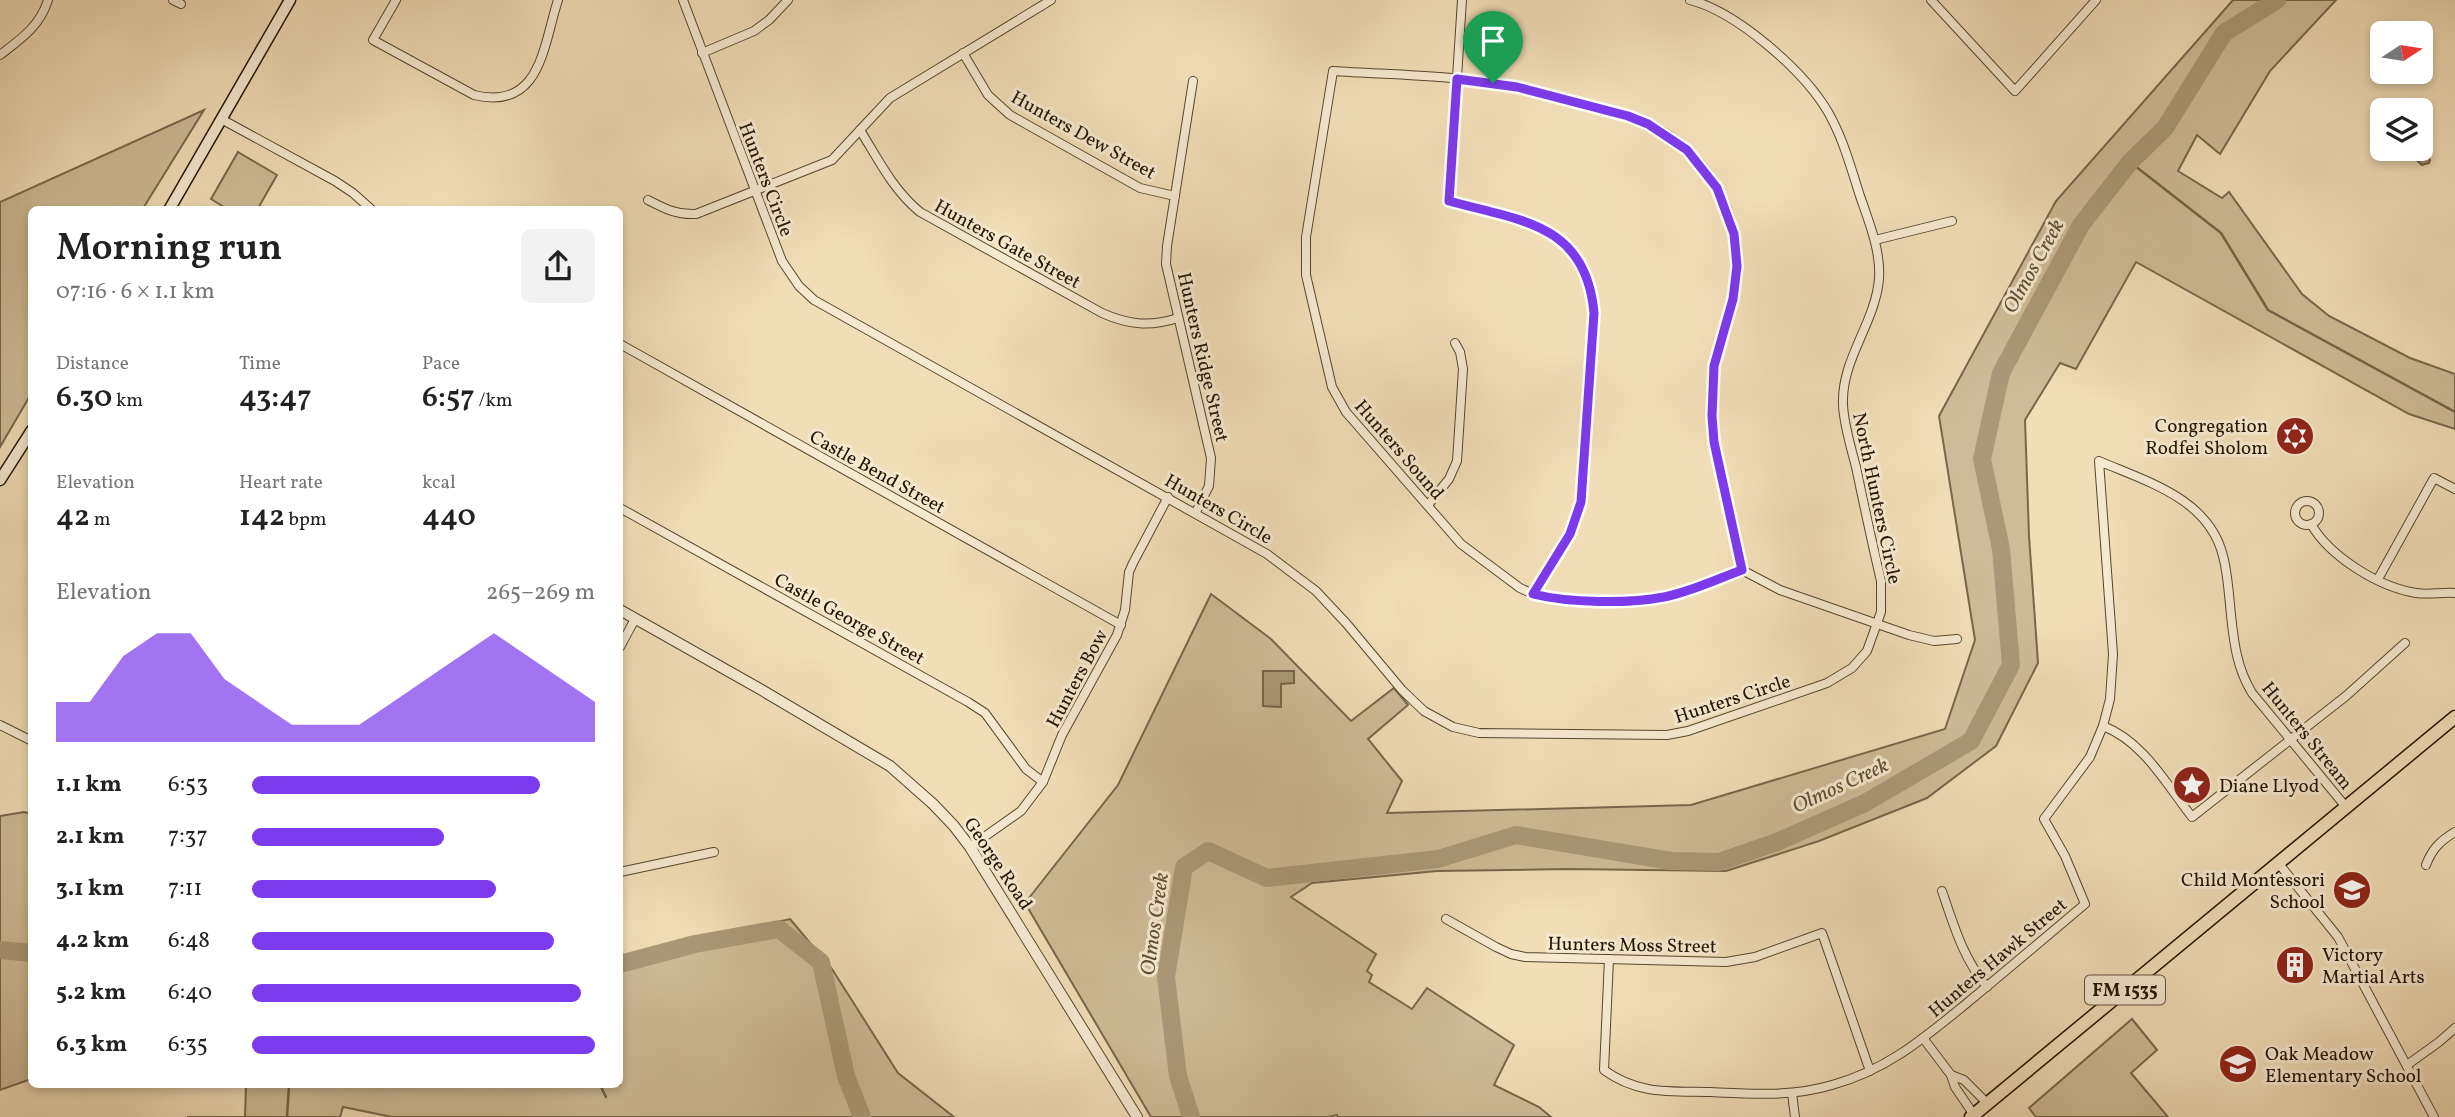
<!DOCTYPE html>
<html lang="en">
<head>
<meta charset="utf-8">
<style>
  :root { --surface:#fff; --page:#f2f2f2; --text:#222; --muted:#767676; --accent:#7c3aed }
  body { margin:0; font-family:Vollkorn,serif; background:var(--page); color:var(--text); height:100vh; display:flex; flex-direction:column; font-size:26px; white-space:nowrap }
  * { box-sizing:border-box; margin:0 }
  p { font-size:23px; color:var(--muted) }
  .icon { flex:none; width:38px; height:38px; fill:none; stroke:currentColor; stroke-width:2; stroke-linecap:round; stroke-linejoin:round }
  .map { position:relative; flex:1; overflow:hidden }
  .side { position:absolute; left:28px; top:206px; width:595px; height:882px; display:flex; flex-direction:column; background:var(--surface); border-radius:10px; box-shadow:0 4px 10px #0003 }
  .side>* { flex:none }
  .needle { width:46px; rotate:78deg }
  .controls { position:absolute; left:2370px; top:21px; display:grid; gap:14px }
  .controls a { display:grid; place-items:center; width:63px; height:63px; border-radius:10px; background:var(--surface); box-shadow:0 4px 10px #0003; font-size:35px }
  .pin { position:absolute; display:grid; place-items:center; width:60px; height:60px; color:#fff; margin:-72px -30px; border-radius:50% 50% 50% 0; rotate:-45deg; box-shadow:0 0 7px #0007 }
  .pin .icon { rotate:45deg }
  .round { display:grid; place-items:center; flex:none; width:74px; height:74px; border-radius:10px; background:var(--page) }
  .headline { display:flex; align-items:center; justify-content:space-between; height:119px; padding:0 28px }
  h1 { font-size:38px; font-weight:600; line-height:52px }
  .stats { display:grid; grid-template-columns:repeat(3,1fr); gap:10px; height:119px; padding:7px 28px }
  .stats div { display:grid; align-content:center }
  .stats b { font-size:30px; font-weight:600 }
  .stats small { font-size:19px; font-weight:400 }
  .stats p { font-size:19px }
  .chart { height:196px; padding:14px 28px }
  .chart p { display:flex; justify-content:space-between }
  .chart svg { width:100%; height:126px; margin-top:7px; fill:var(--accent); opacity:.7 }
  ul { padding:0 28px; list-style:none; font-size:23px }
  li { display:grid; grid-template-columns:112px 84px 1fr; align-items:center; height:52px }
  li i { height:18px; border-radius:9px; background:var(--accent) }
  .map>svg:first-child { display:block }
</style>
</head>
<body>
<div class="map">
<svg width="2455" height="1117" viewBox="0 0 2455 1117">
  <rect width="100%" height="100%" fill="#f1ddb6"/>
  <filter id="stains"><feTurbulence type="fractalNoise" baseFrequency=".00286" numOctaves="4"/><feColorMatrix values="0 0 0 0 .2 0 0 0 0 .09 0 0 0 0 .02 0 0 0 .5 -.17"/></filter>
  <radialGradient id="worn" r=".72"><stop offset=".6" stop-color="#630" stop-opacity="0"/><stop offset="1" stop-color="#630" stop-opacity=".3"/></radialGradient>
  <g fill="#cebb97" stroke="#78674c" stroke-width="2">
    <path d="M2233 0H2336L2270 71 2220 154 2197 135 2178 171 2222 198 2229 192 2302 294 2329 316 2410 358 2455 374V429L2409 414 2136 262 2076 369 2060 363 2025 420 2029 536 2038 663 1996 746 1927 798 1819 841 1726 871 1567 869 1437 871 1312 883 1291 897 1376 954 1367 971 1372 975 1369 982 1412 1009 1427 988 1514 1045 1494 1085 1539 1107 1551 1117H1338L1337 1115 1328 1117H1151L1025 903 1118 785 1211 594 1271 639 1351 721 1394 688 1408 705 1368 739 1402 781 1387 813 1691 805 1945 729 1975 640 1939 416 2056 201Z"/>
    <path d="M204 110 142 210H32L31 394 0 447V202Z"/>
    <path d="M238 152 277 175 257 210H229L211 199Z"/>
    <path d="M24 812 32 814 31 1079 0 1090V816Z"/>
    <path d="M790 919 832 969 898 1073 954 1117H392L343 1107 340 1117H187H245L246 1085H620V957Z"/>
    <path d="M2132 1019 2157 1050 2131 1073 2168 1117H2036L2029 1108Z"/>
  </g>
  <g fill="#ab9878" stroke="#756348" stroke-width="2">
    <path d="M2420 138 2429 141 2427 152 2430 160 2429 163 2422 165 2413 157 2409 158 2406 152 2408 149H2420Z"/>
    <path d="M1263 671H1294V683L1281 684V707L1263 706Z"/>
  </g>
  <g fill="none" stroke-linecap="round" stroke-linejoin="round">
    <g stroke="#756348" stroke-width="2.5">
      <path d="M2130 162 2221 233 2268 310 2455 412"/>
      <path d="M600 1085 606 1097"/>
      <path d="M287 1117 289 1085"/>
    </g>
    <g stroke="#ab9878" stroke-width="18">
      <path d="M0 950 32 953"/>
      <path d="M620 964 695 944 779 929 821 962 846 1076 862 1117"/>
      <path d="M1191 1117 1178 1076 1166 977 1184 867 1208 851 1267 878 1438 859 1516 835 1671 861 1719 862 1777 842 1865 803 1971 741 2011 665 2001 549 1982 459 2001 373 2081 225 2130 162 2165 128 2224 33 2277 0"/>
    </g>
    <defs>
      <g id="minor">
        <path d="M173 0 181 4"/>
        <path d="M396 0 373 40 474 95C541 111 543 46 558 0"/>
        <path d="M683 0 782 261 799 286 814 300 1267 554 1316 591 1346 623 1402 690 1424 711 1453 727 1479 733 1667 735 1688 731 1827 683 1852 668 1867 651 1881 612V581C1872 543 1864 505 1856 467 1851 447 1844 426 1843 405 1841 359 1875 324 1879 279 1881 251 1869 222 1860 196 1851 168 1843 138 1828 112 1804 71 1737 12 1690 0"/>
        <path d="M1462 0 1449 201C1521 221 1586 223 1594 313L1581 502 1570 534 1533 594"/>
        <path d="M1931 0 2015 91 2096 0"/>
        <path d="M702 53 754 31 769 20 788 0"/>
        <path d="M963 53 988 95 1010 115 1140 188 1175 196"/>
        <path d="M0 55C21 39 40 26 48 0"/>
        <path d="M1333 71C1394 75 1457 75 1517 87 1536 91 1554 98 1573 103 1598 110 1625 113 1649 124 1703 150 1737 205 1737 264 1737 300 1719 332 1714 367 1705 435 1728 504 1742 570L1666 597 1635 600H1560L1533 594 1520 588 1461 544 1346 412 1332 387 1306 275V237Z"/>
        <path d="M1193 81 1167 246 1166 264 1211 458 1209 486 1196 512"/>
        <path d="M223 120 335 181 353 193 372 210"/>
        <path d="M860 130C878 159 893 190 920 212L1102 313C1129 325 1150 327 1178 318"/>
        <path d="M648 200C665 209 677 215 696 214L832 160 890 98 1051 0"/>
        <path d="M1875 240 1952 221"/>
        <path d="M620 344 1121 625"/>
        <circle cx="2307" cy="513" r="12"/>
        <path d="M1428 505 1449 479 1457 461 1463 369 1460 352 1455 343"/>
        <path d="M620 508 968 702 985 713 1026 769 1043 782"/>
        <path d="M2311 524C2330 557 2379 587 2416 593 2429 595 2442 592 2455 593"/>
        <path d="M1742 570 1780 590 1909 635 1934 641 1957 639"/>
        <path d="M2378 579 2434 478 2455 489"/>
        <path d="M620 647 635 619"/>
        <path d="M0 725 32 741"/>
        <path d="M2103 726C2143 741 2167 785 2192 817L2346 696 2405 643"/>
        <path d="M970 847 1021 811 1043 782 1062 735 1117 635 1125 610 1129 572 1133 563 1168 497"/>
        <path d="M2279 864 2338 937 2434 1117"/>
        <path d="M2426 865C2432 849 2440 841 2455 832"/>
        <path d="M620 872 714 852"/>
        <path d="M1942 891C1954 926 1963 958 1987 987"/>
        <path d="M1446 919 1496 947 1511 954 1525 957 1726 962 1755 957 1822 933 1870 1071"/>
        <path d="M1609 959 1604 1070C1638 1095 1671 1091 1711 1092 1752 1094 1792 1097 1832 1085 1887 1070 1924 1038 1967 1003 2007 970 2046 937 2085 904L2065 856 2044 819 2090 757 2103 726 2110 699 2113 654 2099 461C2148 482 2209 499 2223 556 2228 575 2229 596 2231 615 2234 644 2237 668 2252 693L2346 807"/>
        <path d="M1923 1038 1951 1075 1955 1087 1974 1115"/>
        <path d="M2407 1065 2439 1042 2455 1028"/>
        <path d="M1951 1075 1964 1080 1987 1103"/>
        <path d="M1792 1093 1795 1117"/>
      </g>
      <path id="tertiary" d="M620 610 760 689 890 766 933 804 954 826 970 847 1137 1117"/>
      <g id="secondary">
        <path d="M169 210 290 0"/>
        <path d="M0 480 32 430"/>
      </g>
      <path id="primary" d="M1971 1117 2455 717"/>
    </defs>
    <use href="#minor" stroke="#56462e" stroke-width="10"/>
    <use href="#tertiary" stroke="#56462e" stroke-width="12"/>
    <use href="#secondary" stroke="#231300" stroke-width="13"/>
    <use href="#primary" stroke="#231300" stroke-width="15"/>
    <use href="#minor" stroke="#f6e9d0" stroke-width="8"/>
    <use href="#tertiary" stroke="#f6e9d0" stroke-width="10"/>
    <use href="#secondary" stroke="#f6e9d0" stroke-width="10"/>
    <use href="#primary" stroke="#f1ddb6" stroke-width="12"/>
  </g>
  <g fill="none" stroke-linecap="round" stroke-linejoin="round">
    <defs>
      <path id="route" d="M1457 79 1517 87 1628 116 1648 124 1687 150 1717 188 1734 234 1737 266 1733 299 1714 366 1712 416 1714 442 1742 570C1717 579 1690 592 1664 597 1627 604 1569 603 1533 594L1570 534 1581 502 1594 313C1586 223 1521 221 1449 201Z"/>
    </defs>
    <use href="#route" stroke="#fff" stroke-width="14"/>
    <use href="#route" stroke="#7c3aed" stroke-width="9"/>
  </g>
  <defs>
    <symbol id="synagogue-disc" viewBox="-11 -11 22 22"><circle r="9.5" fill="#8f2418" stroke="#f6e9d0"/><path d="M0-6.5L5.6 3.2H-5.6ZM0 6.5L5.6-3.2H-5.6Z" fill="#fff"/></symbol>
    <symbol id="sight-disc" viewBox="-11 -11 22 22"><circle r="9.5" fill="#8f2418" stroke="#f6e9d0"/><path d="M0-6L1.8-2.2L6-1.7L2.9 1.2L3.7 5.4L0 3.3L-3.7 5.4L-2.9 1.2L-6-1.7L-1.8-2.2Z" fill="#fff"/></symbol>
    <symbol id="school-disc" viewBox="-11 -11 22 22"><circle r="9.5" fill="#8f2418" stroke="#f6e9d0"/><path d="M0-5L7-2L0 1L-7-2ZM-4 1L0 2.5L4 1V4Q0 6-4 4Z" fill="#fff"/></symbol>
    <symbol id="building-disc" viewBox="-11 -11 22 22"><circle r="9.5" fill="#8f2418" stroke="#f6e9d0"/><path d="M-4-6H4V6H1V3H-1V6H-4ZM-2.5-4.3h1.7v1.8h-1.7ZM.8-4.3h1.7v1.8H.8ZM-2.5-1h1.7V.8h-1.7ZM.8-1h1.7V.8H.8Z" fill="#fff"/></symbol>
  </defs>
  <g fill-rule="evenodd">
    <use href="#synagogue-disc" x="2273" y="414" width="44" height="44"/>
    <use href="#sight-disc" x="2170" y="763" width="44" height="44"/>
    <use href="#school-disc" x="2330" y="868" width="44" height="44"/>
    <use href="#building-disc" x="2273" y="943" width="44" height="44"/>
    <use href="#school-disc" x="2216" y="1042" width="44" height="44"/>
  </g>
  <g text-anchor="middle" stroke-width="6" stroke-linejoin="round" paint-order="stroke">
    <rect fill="#f6e9d0" stroke="#62533e" stroke-width="2" x="2085" y="975.5" width="80" height="29" rx="5"/>
    <g font-size="18" font-weight="bold" fill="#231300">
      <text x="2125" y="996">FM 1535</text>
    </g>
    <g font-size="19" fill="#231300" stroke="#f6e9d0">
      <text transform="translate(1084 134) rotate(29)" y="7">Hunters Dew Street</text>
      <text transform="translate(767 179) rotate(69)" y="7">Hunters Circle</text>
      <text transform="translate(1008 243) rotate(29)" y="7">Hunters Gate Street</text>
      <text transform="translate(1204 357) rotate(77)" y="7">Hunters Ridge Street</text>
      <text transform="translate(1400 449) rotate(49)" y="7">Hunters Sound</text>
      <text transform="translate(878 471) rotate(29)" y="7">Castle Bend Street</text>
      <text transform="translate(1878 498) rotate(78)" y="7">North Hunters Circle</text>
      <text transform="translate(1219 508) rotate(30)" y="7">Hunters Circle</text>
      <text transform="translate(850 618) rotate(29)" y="7">Castle George Street</text>
      <text transform="translate(1076 678) rotate(-62)" y="7">Hunters Bow</text>
      <text transform="translate(1732 698) rotate(-18)" y="7">Hunters Circle</text>
      <text transform="translate(2308 735) rotate(51)" y="7">Hunters Stream</text>
      <text transform="translate(999 863) rotate(56)" y="7">George Road</text>
      <text transform="translate(1632 944) rotate(1)" y="7">Hunters Moss Street</text>
      <text transform="translate(1997 957) rotate(-40)" y="7">Hunters Hawk Street</text>
    </g>
    <g font-size="19" fill="#231300" stroke="#f6e9d0" text-anchor="start">
      <text x="2268" y="432" text-anchor="end">Congregation<tspan x="2268" dy="22">Rodfei Sholom</tspan></text>
      <text x="2219" y="792">Diane Llyod</text>
      <text x="2325" y="886" text-anchor="end">Child Montessori<tspan x="2325" dy="22">School</tspan></text>
      <text x="2322" y="961">Victory<tspan x="2322" dy="22">Martial Arts</tspan></text>
      <text x="2265" y="1060">Oak Meadow<tspan x="2265" dy="22">Elementary School</tspan></text>
    </g>
    <g font-size="21" font-style="italic" fill="#604f36" stroke="#f6e9d0">
      <text transform="translate(2033 266) rotate(-61)" y="7">Olmos Creek</text>
      <text transform="translate(1840 785) rotate(-25)" y="7">Olmos Creek</text>
      <text transform="translate(1154 924) rotate(-82)" y="7">Olmos Creek</text>
    </g>
  </g>
  <rect width="100%" height="100%" filter="url(#stains)"/>
  <rect width="100%" height="100%" fill="url(#worn)"/>
</svg>
<div class="controls">
<a><svg class="needle" viewBox="-14 -14 28 28"><path d="M0-13l5 13h-10z" fill="#e53935"/><path d="M0 13l5-13h-10z" fill="#767676"/></svg></a>
<a><svg class="icon" aria-label="layers" viewBox="0 0 24 24"><path d="M12 4l9 5-9 5-9-5zM3 14l9 5 9-5"/></svg></a>
</div>
<div class="pin" style="left:1493px;top:83px;background:#1e9e55"><svg class="icon" aria-label="arrive" viewBox="0 0 24 24"><path d="M6 21V4h12l-3 4 3 4H6"/></svg></div>
<section class="side">
<div class="headline"><div><h1>Morning run</h1><p>07:16 · 6 × 1.1 km</p></div><a class="round"><svg class="icon" aria-label="share" viewBox="0 0 24 24"><path d="M12 15V3M7 8l5-5 5 5M5 13v7h14v-7"/></svg></a></div>
<div class="stats">
<div><p>Distance</p><b>6.30<small> km</small></b></div>
<div><p>Time</p><b>43:47</b></div>
<div><p>Pace</p><b>6:57<small> /km</small></b></div>
</div>
<div class="stats">
<div><p>Elevation</p><b>42<small> m</small></b></div>
<div><p>Heart rate</p><b>142<small> bpm</small></b></div>
<div><p>kcal</p><b>440</b></div>
</div>
<div class="chart"><p><span>Elevation</span>265–269 m</p>
<svg viewBox="0 0 160 44" preserveAspectRatio="none"><path d="M0 44V30L10 30L20 14L30 6L40 6L50 22L60 30L70 38L80 38L90 38L100 30L110 22L120 14L130 6L140 14L150 22L160 30V44z"/></svg>
</div>
<ul>
<li><b>1.1 km</b>6:53<i style="width:84%"></i></li>
<li><b>2.1 km</b>7:37<i style="width:56%"></i></li>
<li><b>3.1 km</b>7:11<i style="width:71%"></i></li>
<li><b>4.2 km</b>6:48<i style="width:88%"></i></li>
<li><b>5.2 km</b>6:40<i style="width:96%"></i></li>
<li><b>6.3 km</b>6:35<i style="width:100%"></i></li>
</ul>
</section>
</div>
</body>
</html>
